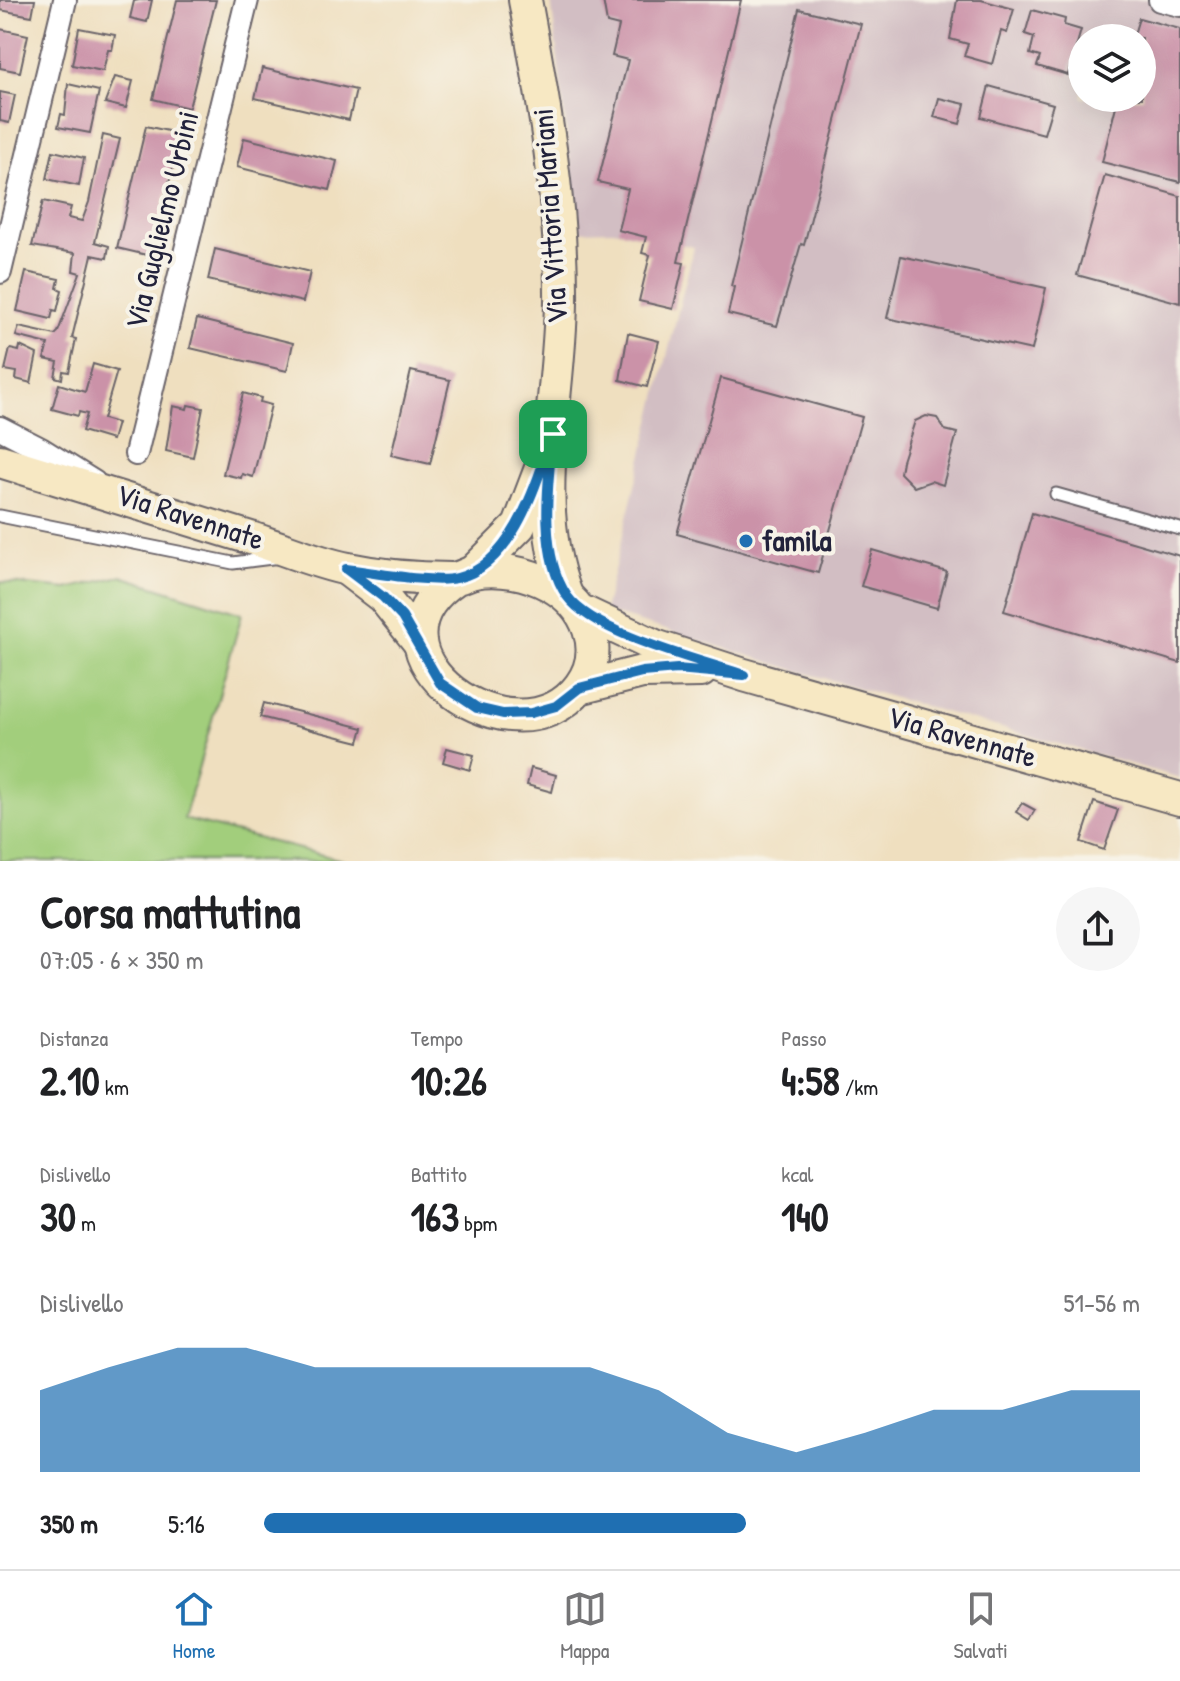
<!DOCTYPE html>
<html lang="it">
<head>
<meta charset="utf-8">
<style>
  :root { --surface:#fff; --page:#f6f6f6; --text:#202124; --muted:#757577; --line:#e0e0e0; --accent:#1f6fb2 }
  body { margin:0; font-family:"Patrick Hand",sans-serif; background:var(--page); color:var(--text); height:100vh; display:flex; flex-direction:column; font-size:30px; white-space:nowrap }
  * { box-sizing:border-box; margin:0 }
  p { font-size:26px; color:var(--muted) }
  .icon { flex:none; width:44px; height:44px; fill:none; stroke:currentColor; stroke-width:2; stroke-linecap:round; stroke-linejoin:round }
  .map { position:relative; height:861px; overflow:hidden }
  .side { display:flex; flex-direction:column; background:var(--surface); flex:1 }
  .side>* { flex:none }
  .buttons { position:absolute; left:1068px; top:24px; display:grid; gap:16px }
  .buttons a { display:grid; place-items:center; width:88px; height:88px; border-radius:50%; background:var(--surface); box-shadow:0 8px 32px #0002; font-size:40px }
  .pin { position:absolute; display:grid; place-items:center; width:68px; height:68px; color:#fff; margin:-34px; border-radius:16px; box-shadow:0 4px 12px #0006 }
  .round { display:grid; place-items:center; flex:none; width:84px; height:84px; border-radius:42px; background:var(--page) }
  .headline { display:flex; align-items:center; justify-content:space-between; height:136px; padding:0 40px }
  h1 { font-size:44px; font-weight:700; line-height:60px }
  .stats { display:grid; grid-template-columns:repeat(3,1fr); gap:12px; height:136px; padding:8px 40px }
  .stats div { display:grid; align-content:center }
  .stats b { font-size:40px; font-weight:700 }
  .stats small { font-size:22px; font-weight:400 }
  .stats p { font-size:22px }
  .chart { height:224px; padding:16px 40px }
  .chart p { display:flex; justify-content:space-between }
  .chart svg { width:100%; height:144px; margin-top:8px; fill:var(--accent); opacity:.7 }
  ul { padding:0 40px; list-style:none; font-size:26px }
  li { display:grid; grid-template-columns:128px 96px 1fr; align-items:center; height:60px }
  li i { height:20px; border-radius:10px; background:var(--accent) }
  .menu { display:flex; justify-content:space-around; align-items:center; height:112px; border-top:2px solid var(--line); background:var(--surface); font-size:22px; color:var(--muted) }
  .menu a { display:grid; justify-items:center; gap:4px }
  .menu .on { color:var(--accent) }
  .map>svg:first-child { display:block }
</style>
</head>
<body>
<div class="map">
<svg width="1180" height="861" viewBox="0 0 1180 861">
  <rect width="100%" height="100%" fill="#f7f3e8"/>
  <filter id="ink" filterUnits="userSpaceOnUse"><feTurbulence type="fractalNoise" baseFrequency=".0125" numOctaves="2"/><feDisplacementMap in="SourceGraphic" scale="16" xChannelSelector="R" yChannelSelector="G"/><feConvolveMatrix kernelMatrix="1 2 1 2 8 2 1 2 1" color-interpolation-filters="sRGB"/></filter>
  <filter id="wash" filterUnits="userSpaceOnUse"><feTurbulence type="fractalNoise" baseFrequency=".006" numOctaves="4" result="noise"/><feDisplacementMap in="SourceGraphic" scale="32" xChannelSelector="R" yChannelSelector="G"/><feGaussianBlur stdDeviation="1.8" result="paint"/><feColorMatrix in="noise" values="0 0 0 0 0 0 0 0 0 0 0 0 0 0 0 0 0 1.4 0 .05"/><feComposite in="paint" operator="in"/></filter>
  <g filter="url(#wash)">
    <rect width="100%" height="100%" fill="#efdfbf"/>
    <path fill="#d2bec3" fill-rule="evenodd" d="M551 0H1180V778L802 672 604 611 694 247 613 230 578 231ZM1082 38H1142V98H1082Z"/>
    <path fill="#a2ce7b" stroke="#62785b" stroke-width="2" d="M121 576 242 614 184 819 346 861H0V582L67 589Z"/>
    <g id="blocks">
      <g fill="#cb92a8">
        <path d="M0 0H35L32 16 0 10Z"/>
        <path d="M139 0H152L147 22 130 18 134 1Z"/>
        <path d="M177 0H216L189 108 153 99Z"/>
        <path d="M603 0H741L678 262 684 263 673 309 639 301 650 255 642 253 646 237 618 230 628 189 598 182 628 60 612 56 619 26 607 23Z"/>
        <path d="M957 0H981L1014 9 1007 33 1001 31 992 64 964 56 968 44 950 39Z"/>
        <path d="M799 9 861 24 804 245 801 244 777 326 728 314 734 287 731 286Z"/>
        <path d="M1032 10 1065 19 1064 25 1081 30 1068 75 1037 66 1040 57 1030 54 1034 37 1025 34Z"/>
        <path d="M1139 18 1180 29V182L1102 162 1118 98H1142V38H1133Z"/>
        <path d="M79 28 115 35 112 50H108L103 71 72 65Z"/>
        <path d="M0 29 28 35 20 72 0 68Z"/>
        <path d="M262 68 356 90 349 120 255 98Z"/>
        <path d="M115 77 133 81 126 108 105 103Z"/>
        <path d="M68 84 99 91 90 133 58 127 61 114 65 115Z"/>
        <path d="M989 86 1053 104 1044 134 981 117Z"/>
        <path d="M0 92 15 95 9 123 0 121Z"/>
        <path d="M939 98 965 104 960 124 934 117Z"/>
        <path d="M146 126 181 134 151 256 117 248Z"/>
        <path d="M103 135 120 139 95 242 109 246 107 258 92 255 72 338 76 339 69 372 63 371 62 379 55 377 58 362 44 359 48 344 16 336 19 327 55 335 58 332 80 273 73 271 75 253 32 246 43 201 71 207 68 218 82 221 89 202Z"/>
        <path d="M244 138 337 161 330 190 237 167Z"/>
        <path d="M53 151 84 158 79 186 47 179Z"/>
        <path d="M1105 175 1180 196V303L1077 275Z"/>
        <path d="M215 249 310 272 303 302 208 280Z"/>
        <path d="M901 256 1046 288 1032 350 887 318Z"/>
        <path d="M26 272 59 279 57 288 62 290 57 311 53 310 51 319 17 311Z"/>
        <path d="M197 319 293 343 287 371 190 348Z"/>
        <path d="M628 333 659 341 647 387 620 380Z"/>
        <path d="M20 346 37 354 31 383 16 379 17 372 5 370 10 349 19 351Z"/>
        <path d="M93 364 117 371 103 419 117 423 112 440 82 431 87 414 79 412 78 416 52 409 59 384 85 392Z"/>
        <path d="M411 371 450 380 430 464 391 455Z"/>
        <path d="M721 378 862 417 818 573 677 534Z"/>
        <path d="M243 393 261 398 260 402 271 405 253 477 242 474 241 478 223 474Z"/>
        <path d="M188 405 203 408 193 457 166 451 173 406 187 409Z"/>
        <path d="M926 416 937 418 945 430 957 433 943 485 931 481 914 487 900 473 902 461 915 421Z"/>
        <path d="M1032 513 1180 556V663L1004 611Z"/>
        <path d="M872 550 947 572 937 608 861 586Z"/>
        <path d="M264 703 363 728 359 742 260 717Z"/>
        <path d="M447 748 474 755 470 770 443 762Z"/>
        <path d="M531 768 556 775 552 792 527 785Z"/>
        <path d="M1094 802 1118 810 1104 850 1081 842Z"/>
        <path d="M1022 803 1035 810 1029 820 1016 812Z"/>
      </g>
    </g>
  </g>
  <g filter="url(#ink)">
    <use href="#blocks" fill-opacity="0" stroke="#6a6469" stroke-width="2"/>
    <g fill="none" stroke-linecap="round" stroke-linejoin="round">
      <defs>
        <g id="service">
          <path d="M1056 494 1180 529"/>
          <path d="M0 516 233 563 280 557"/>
        </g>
        <g id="minor">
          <path d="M1160 0 1180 5"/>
          <path d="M0 272 65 0"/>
          <path d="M0 428 41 449 94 482"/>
          <path d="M136 454 247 0"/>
        </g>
        <g id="secondary">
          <path d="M525 0C543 98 562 200 561 301 560 399 530 501 566 595"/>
          <path d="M0 461C81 486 163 511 244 536 278 546 313 562 348 569 381 576 417 579 451 579 459 579 466 574 474 572 499 567 528 573 550 585 587 605 607 650 580 686 517 771 346 653 455 579"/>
          <path d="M349 571 383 597 419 642"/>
          <path d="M473 572 519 526 540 471"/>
          <path d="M583 612 655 646 744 675 1180 799"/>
          <path d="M579 688 642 672 701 671"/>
        </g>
      </defs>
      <use href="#service" stroke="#6a6469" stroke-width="15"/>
      <use href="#minor" stroke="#6a6469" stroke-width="26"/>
      <use href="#secondary" stroke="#6a6469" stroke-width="36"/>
      <use href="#service" stroke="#fff" stroke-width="11"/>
      <use href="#minor" stroke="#fff" stroke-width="22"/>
      <use href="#secondary" stroke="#f7e8c3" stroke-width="32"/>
    </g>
  </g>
  <g fill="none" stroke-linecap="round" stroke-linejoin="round" filter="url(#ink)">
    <defs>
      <path id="route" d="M553 434C548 481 538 554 567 596 594 634 699 660 744 675L677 669 642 672 579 688 556 706 531 713 503 714 477 708 440 683 402 617 383 597 346 569C373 572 432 584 457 578 514 565 537 481 553 434Z"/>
    </defs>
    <use href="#route" stroke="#fff" stroke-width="16"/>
    <use href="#route" stroke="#1f6fb2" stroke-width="10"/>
  </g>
  <circle fill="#1f6fb2" stroke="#f7f3e8" stroke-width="3" cx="746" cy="541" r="8"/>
  <g text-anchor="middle" stroke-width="8" stroke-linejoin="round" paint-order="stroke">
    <g font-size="30" fill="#22223b" stroke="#f7f3e8">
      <text transform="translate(550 216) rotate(-94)" y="10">Via Vittoria Mariani</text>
      <text transform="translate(162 220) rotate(-76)" y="10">Via Guglielmo Urbini</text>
      <text transform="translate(190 517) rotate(18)" y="10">Via Ravennate</text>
      <text transform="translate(962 737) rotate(16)" y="10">Via Ravennate</text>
    </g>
    <g font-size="30" font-weight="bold" fill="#22223b" stroke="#f7f3e8" text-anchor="start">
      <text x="762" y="551">famila</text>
    </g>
  </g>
</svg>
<div class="buttons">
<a><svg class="icon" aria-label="layers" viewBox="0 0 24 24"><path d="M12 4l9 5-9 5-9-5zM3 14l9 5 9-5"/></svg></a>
</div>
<div class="pin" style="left:553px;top:434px;background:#1e9e55"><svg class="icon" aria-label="arrive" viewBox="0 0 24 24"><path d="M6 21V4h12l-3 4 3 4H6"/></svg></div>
</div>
<section class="side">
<div class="headline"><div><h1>Corsa mattutina</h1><p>07:05 · 6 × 350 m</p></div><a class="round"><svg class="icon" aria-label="share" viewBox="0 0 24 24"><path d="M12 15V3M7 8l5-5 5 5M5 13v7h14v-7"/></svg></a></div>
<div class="stats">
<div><p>Distanza</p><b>2.10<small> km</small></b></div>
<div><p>Tempo</p><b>10:26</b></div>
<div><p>Passo</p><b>4:58<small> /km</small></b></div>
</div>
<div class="stats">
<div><p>Dislivello</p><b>30<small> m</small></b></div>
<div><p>Battito</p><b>163<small> bpm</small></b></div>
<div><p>kcal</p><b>140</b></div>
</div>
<div class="chart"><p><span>Dislivello</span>51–56 m</p>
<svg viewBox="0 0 160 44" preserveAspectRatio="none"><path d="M0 44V19L10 12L20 6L30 6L40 12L50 12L60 12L70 12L80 12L90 19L100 32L110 38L120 32L130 25L140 25L150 19L160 19V44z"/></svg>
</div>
<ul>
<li><b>350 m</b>5:16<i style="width:55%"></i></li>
</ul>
</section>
<nav class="menu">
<a class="on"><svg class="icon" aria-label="home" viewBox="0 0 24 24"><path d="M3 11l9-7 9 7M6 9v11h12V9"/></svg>Home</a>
<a><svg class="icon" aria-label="map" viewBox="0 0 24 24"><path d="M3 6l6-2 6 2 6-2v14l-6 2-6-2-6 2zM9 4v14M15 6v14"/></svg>Mappa</a>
<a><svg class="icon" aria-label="saved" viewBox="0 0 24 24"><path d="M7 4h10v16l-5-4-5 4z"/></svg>Salvati</a>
</nav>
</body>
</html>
